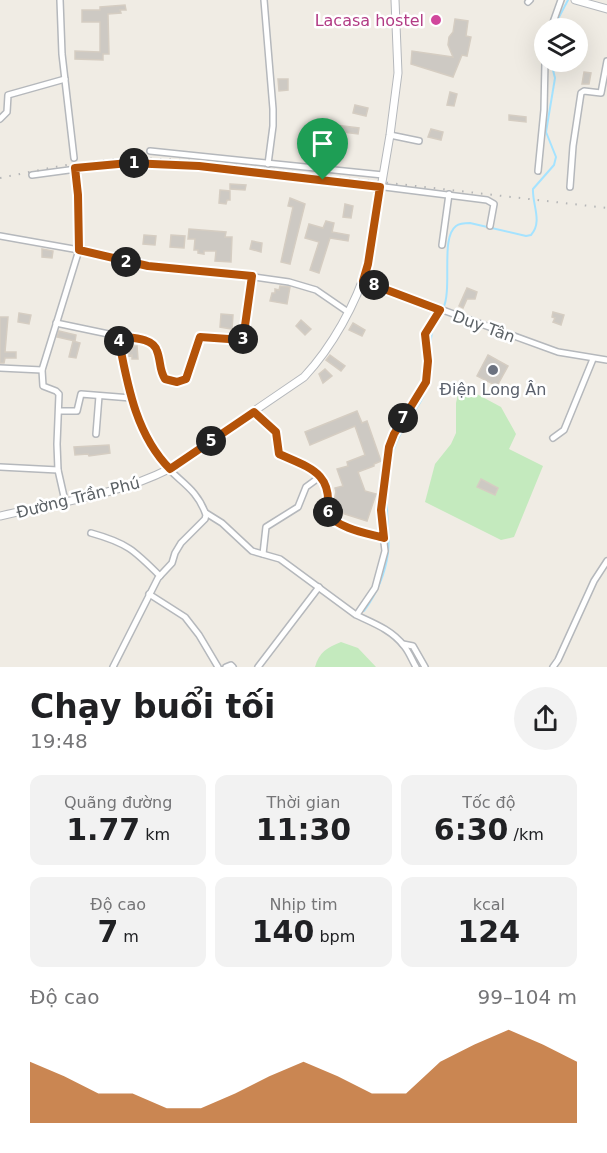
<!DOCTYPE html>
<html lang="vi">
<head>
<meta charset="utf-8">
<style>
  :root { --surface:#fff; --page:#f2f2f2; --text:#202124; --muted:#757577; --accent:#b45309 }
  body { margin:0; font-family:"DejaVu Sans",sans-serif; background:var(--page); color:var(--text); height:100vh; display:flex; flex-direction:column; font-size:22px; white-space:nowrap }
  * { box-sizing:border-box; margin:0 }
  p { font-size:20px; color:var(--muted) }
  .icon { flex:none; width:33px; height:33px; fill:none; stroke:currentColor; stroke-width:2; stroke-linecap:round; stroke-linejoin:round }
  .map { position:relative; height:667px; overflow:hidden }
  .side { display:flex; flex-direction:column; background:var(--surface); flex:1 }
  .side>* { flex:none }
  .controls { position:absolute; left:534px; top:18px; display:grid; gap:12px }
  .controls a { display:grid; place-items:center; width:54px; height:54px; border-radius:50%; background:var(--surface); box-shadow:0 6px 24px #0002; font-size:30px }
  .pin { position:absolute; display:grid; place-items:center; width:51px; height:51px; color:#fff; margin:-62px -26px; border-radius:50% 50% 50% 0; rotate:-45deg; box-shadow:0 0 6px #0007 }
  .pin .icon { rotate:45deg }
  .km { position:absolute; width:30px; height:30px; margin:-15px; border-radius:50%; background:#222; color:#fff; font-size:16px; line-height:30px; text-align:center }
  .round { display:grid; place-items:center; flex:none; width:63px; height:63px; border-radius:32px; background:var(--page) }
  .summary { display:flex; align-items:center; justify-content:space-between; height:102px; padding:0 30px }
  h1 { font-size:33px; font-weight:800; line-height:45px }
  .metrics { display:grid; grid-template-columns:repeat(3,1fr); gap:9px; height:102px; padding:6px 30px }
  .metrics div { display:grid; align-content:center; border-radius:12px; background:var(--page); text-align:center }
  .metrics b { font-size:30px; font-weight:800 }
  .metrics small { font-size:16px; font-weight:400 }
  .metrics p { font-size:16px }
  .chart { height:168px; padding:12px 30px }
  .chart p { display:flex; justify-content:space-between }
  .chart svg { width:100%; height:108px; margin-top:6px; fill:var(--accent); opacity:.7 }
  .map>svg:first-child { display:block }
</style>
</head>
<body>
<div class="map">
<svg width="607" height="667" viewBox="0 0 607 667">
  <rect width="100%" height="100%" fill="#f0ece4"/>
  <g fill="#c4eabe">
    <path d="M460 385 501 407 516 434 509 449 543 466 514 537 501 540 425 502 435 464 451 444 456 433V403Z"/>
    <path d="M341 642 358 648 376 667H315C319 652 328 647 341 642Z"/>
  </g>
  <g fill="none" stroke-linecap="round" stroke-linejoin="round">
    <g stroke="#a5e3ff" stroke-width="2">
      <path d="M556 28 559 17 568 0"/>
      <path d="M443 309C453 288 440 238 456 226 460 223 465 223 470 223L526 236 531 235C543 222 532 204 533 189L554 165 556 157 546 132 555 78 551 62"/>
      <path d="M364 611C377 593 385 575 388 553 390 538 387 522 387 507 386 490 389 469 393 453 399 426 423 406 430 380 436 360 425 340 436 322"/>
    </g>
  </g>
  <g fill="#cdc9c3" stroke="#d5cdc2" stroke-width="1.5">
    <path d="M125 5 126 10H120L121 13 108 14 109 54H103V60L75 59V51L100 52V22H82V10H100V7Z"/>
    <path d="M455 19 468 21 466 36 471 37 467 56 462 55 453 77 411 64 412 51 453 57 448 45 449 37 453 32Z"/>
    <path d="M584 72 591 73 589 84H582Z"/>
    <path d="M278 79H288V90L279 91Z"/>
    <path d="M450 92 457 94 454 106 447 105Z"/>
    <path d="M355 105 368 108 366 116 353 113Z"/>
    <path d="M509 115 526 117V122L509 120Z"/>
    <path d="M335 125 359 128 358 134 335 131Z"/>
    <path d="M312 127 324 128 322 155 309 154Z"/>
    <path d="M431 129 443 132 441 140 428 137Z"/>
    <path d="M230 184 246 185 245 190 230 189Z"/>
    <path d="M220 190 230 191V200H227L226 204 219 203Z"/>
    <path d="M290 198 305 204 290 264 281 262 293 207 288 206Z"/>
    <path d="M345 204 353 206 351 218 343 217Z"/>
    <path d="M326 221 334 223 332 232 349 235 348 241 330 238 319 273 310 270 319 242 305 238 309 224 323 228Z"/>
    <path d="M189 229 226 232 225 237H232L231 262 215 261 216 251H204V254L198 253V250H194L195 239H188Z"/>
    <path d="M144 235 156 236 155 245 143 244Z"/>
    <path d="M171 235 185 236 184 248 170 247Z"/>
    <path d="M252 241 262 243 261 252 250 249Z"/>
    <path d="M42 249 53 251 52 258 42 257Z"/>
    <path d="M280 286 290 287 287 304 270 301 272 293H275V289L279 290Z"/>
    <path d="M467 288 477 292 475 299H467L463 308 459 306Z"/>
    <path d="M553 312 564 315 561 325 553 322 555 318 552 317Z"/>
    <path d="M19 313 31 315 29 324 18 322Z"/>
    <path d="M221 314 233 315 232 329 220 327Z"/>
    <path d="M0 317H8L5 352H16V358H5L4 363H0Z"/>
    <path d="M301 320 311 329 305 335 296 326Z"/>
    <path d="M353 323 365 330 362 336 349 330Z"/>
    <path d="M59 331 76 335 75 341 57 337Z"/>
    <path d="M73 341 80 343 76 358 69 357Z"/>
    <path d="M132 346H137L138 359H132V355L129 356V350H132Z"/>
    <path d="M330 355 345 366 341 371 326 360Z"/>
    <path d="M488 355 508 366 497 386 477 376Z"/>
    <path d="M325 369 332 376 323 383 319 374Z"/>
    <path d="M357 411 362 423 367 421 381 461 374 464V466L358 472 365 491 376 494 367 521 332 510 336 492 335 488 343 486 337 469 348 466 347 462 365 455 355 426 310 445 305 432Z"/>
    <path d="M109 445 110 453 89 456 88 454 75 455 74 447Z"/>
    <path d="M481 479 498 488 495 495 477 487Z"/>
  </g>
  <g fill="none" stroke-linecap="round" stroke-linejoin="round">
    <defs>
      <g id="minor">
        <path d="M60 0 62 54 74 158"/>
        <path d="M264 0 273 109V126L268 164"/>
        <path d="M528 2 530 0"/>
        <path d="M551 28 561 0"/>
        <path d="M0 119 7 112 8 95 65 79"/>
        <path d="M390 135 419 141"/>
        <path d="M150 151 383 175"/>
        <path d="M538 171 544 110 545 62"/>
        <path d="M32 175 106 165 157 163 266 172 487 200 494 204 490 226"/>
        <path d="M570 187 573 146 581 93 584 91 601 93 607 61"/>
        <path d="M0 236 79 250 149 266 233 274 289 282 316 290 348 312"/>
        <path d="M442 245 449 194"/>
        <path d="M363 281 558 352 607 360"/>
        <path d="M56 323 118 336C127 380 134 420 160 458 174 480 196 485 206 515L205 519 181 543 175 553 172 563 158 578 113 667"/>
        <path d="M118 336C130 338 153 337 157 351 161 361 159 370 165 379L177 382 186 379 199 337 243 340 252 276"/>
        <path d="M0 368 42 370"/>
        <path d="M59 411H77L81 394 131 398"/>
        <path d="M254 412 276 432 279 454C310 468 334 473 327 514 340 529 366 533 384 538"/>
        <path d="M96 434 99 396"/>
        <path d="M553 438 564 430 593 359"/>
        <path d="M0 467 58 470"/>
        <path d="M65 501 58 470 57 444 59 394 56 391 43 386 42 370 79 250 78 195 75 168"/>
        <path d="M206 513 222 523 252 551 280 559 356 615C373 623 392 630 404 646 409 652 412 660 416 667"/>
        <path d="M91 533C127 543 134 550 160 576"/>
        <path d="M263 554 266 527 298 507 306 487 321 476"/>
        <path d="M149 594 185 617 199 635 218 667"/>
        <path d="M358 613 375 588 385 551 380 509 389 447 394 434 426 382 428 361 425 334 440 310"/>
        <path d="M403 644 413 646 425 667"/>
        <path d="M226 667 231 665 233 667"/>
        <path d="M258 667 319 587"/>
        <path d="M553 667 558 660 594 581 607 561"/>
      </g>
      <g id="tertiary">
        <path d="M575 0 607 9"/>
        <path d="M0 516C56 503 118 495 169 469L304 377C332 347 356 304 368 264L390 135 398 73 395 0"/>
      </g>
    </defs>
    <use href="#minor" stroke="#b5b8bc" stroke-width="8"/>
    <use href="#tertiary" stroke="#b5b8bc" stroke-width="9"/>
    <use href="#minor" stroke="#fff" stroke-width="5"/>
    <use href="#tertiary" stroke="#fff" stroke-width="7"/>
    <path stroke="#b5b6b7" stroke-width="2" stroke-dasharray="1.5 8" stroke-linecap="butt" d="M0 178C35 171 70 163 105 160 136 157 167 159 198 161L607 208"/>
  </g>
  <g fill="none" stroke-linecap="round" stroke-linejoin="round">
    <defs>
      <path id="route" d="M129 163 199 166 380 187 368 264 363 281 440 310 425 334 428 361 426 382 394 434 389 447 381 510 384 538C366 533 340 529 327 514 334 473 310 468 279 454L276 432 254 412 170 469C135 434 127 382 118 336 130 338 153 337 157 351 161 361 159 370 165 379L177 382 186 379 200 337 243 340 252 276 148 266 79 250 78 195 75 168Z"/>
    </defs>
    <use href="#route" stroke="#fff" stroke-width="12"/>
    <use href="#route" stroke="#b45309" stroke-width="8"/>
  </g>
  <circle fill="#d1479c" stroke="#fff" stroke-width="2" cx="436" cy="20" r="6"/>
  <circle fill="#6b7280" stroke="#fff" stroke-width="2" cx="493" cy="370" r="6"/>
  <g text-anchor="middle" stroke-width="5" stroke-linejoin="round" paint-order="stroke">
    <g font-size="16" fill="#b23c85" stroke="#fff" text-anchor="end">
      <text x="424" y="26">Lacasa hostel</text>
    </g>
    <g font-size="16" fill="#5c6266" stroke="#fff">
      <text transform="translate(484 326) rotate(20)" y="6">Duy Tân</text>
      <text transform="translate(78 497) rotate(-14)" y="6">Đường Trần Phú</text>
    </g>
    <g font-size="16" fill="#5b616d" stroke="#fff">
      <text x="493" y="395">Điện Long Ân</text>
    </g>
  </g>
</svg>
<div class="controls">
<a><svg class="icon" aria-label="layers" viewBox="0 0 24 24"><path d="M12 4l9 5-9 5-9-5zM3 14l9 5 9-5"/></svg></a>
</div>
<div class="pin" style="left:323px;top:180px;background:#1e9e55"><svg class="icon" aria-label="arrive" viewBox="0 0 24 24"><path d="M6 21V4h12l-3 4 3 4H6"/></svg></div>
<b class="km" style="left:134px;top:163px">1</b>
<b class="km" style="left:126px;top:262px">2</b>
<b class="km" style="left:243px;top:339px">3</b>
<b class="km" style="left:119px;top:341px">4</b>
<b class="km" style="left:211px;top:441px">5</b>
<b class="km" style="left:328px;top:512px">6</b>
<b class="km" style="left:403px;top:418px">7</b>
<b class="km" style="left:374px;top:285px">8</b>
</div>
<section class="side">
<div class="summary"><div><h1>Chạy buổi tối</h1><p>19:48</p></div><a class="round"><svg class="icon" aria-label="share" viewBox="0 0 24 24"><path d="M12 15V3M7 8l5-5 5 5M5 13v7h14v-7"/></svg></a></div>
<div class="metrics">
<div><p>Quãng đường</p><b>1.77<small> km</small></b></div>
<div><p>Thời gian</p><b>11:30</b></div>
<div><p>Tốc độ</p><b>6:30<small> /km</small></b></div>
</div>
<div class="metrics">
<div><p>Độ cao</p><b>7<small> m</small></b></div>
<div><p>Nhịp tim</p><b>140<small> bpm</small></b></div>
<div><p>kcal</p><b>124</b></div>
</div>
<div class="chart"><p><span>Độ cao</span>99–104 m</p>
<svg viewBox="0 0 160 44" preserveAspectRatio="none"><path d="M0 44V19L10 25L20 32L30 32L40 38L50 38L60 32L70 25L80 19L90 25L100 32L110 32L120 19L130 12L140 6L150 12L160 19V44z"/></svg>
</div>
</section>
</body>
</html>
